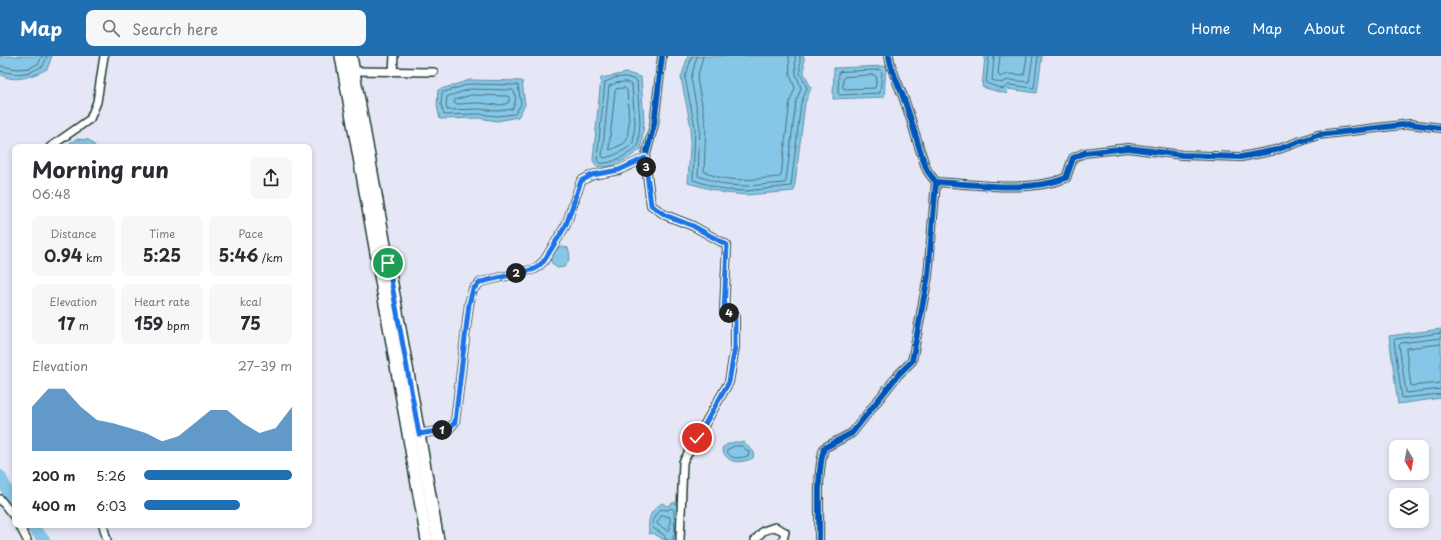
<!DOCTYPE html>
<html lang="en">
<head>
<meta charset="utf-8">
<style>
  :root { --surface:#fff; --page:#f7f7f7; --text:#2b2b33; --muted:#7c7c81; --accent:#1f6fb2 }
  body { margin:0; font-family:"Playpen Sans",sans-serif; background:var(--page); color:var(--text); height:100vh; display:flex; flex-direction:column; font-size:15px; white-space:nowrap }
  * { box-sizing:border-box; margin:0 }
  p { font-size:13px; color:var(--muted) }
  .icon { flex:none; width:22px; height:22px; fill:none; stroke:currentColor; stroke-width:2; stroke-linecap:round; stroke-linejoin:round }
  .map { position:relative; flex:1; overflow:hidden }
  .panel { position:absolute; left:12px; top:88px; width:300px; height:384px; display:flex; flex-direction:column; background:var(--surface); border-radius:8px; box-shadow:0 2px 6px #0003 }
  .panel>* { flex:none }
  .needle { width:26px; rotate:170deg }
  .tools { position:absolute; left:1389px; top:384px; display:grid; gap:8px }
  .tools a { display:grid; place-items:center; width:40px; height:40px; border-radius:8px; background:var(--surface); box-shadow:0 2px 6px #0003; font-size:20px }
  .pin { position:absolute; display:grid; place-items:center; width:34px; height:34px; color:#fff; margin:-17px; border:2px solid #fff; border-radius:50%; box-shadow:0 1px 4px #0007 }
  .km { position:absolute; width:20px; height:20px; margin:-10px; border-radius:50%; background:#222; color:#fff; font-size:11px; line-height:20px; text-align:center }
  .round { display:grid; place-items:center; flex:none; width:42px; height:42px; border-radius:8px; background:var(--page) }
  .head { display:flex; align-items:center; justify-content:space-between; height:68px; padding:0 20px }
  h1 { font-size:22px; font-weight:700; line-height:30px }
  .stats { display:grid; grid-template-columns:repeat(3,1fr); gap:6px; height:68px; padding:4px 20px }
  .stats div { display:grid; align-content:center; border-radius:8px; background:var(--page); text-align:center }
  .stats b { font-size:17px; font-weight:700 }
  .stats small { font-size:11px; font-weight:400 }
  .stats p { font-size:11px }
  .chart { height:112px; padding:8px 20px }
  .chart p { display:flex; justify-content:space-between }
  .chart svg { width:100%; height:72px; margin-top:4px; fill:var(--accent); opacity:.7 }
  ul { padding:0 20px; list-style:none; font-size:13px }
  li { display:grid; grid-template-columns:64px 48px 1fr; align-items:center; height:30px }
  li i { height:10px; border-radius:5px; background:var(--accent) }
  header { display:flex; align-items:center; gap:24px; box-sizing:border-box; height:56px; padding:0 20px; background:var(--accent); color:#fff }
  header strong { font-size:19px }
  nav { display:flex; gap:22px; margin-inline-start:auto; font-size:14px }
  .search { width:280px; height:36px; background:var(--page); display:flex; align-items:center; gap:10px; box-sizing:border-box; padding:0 14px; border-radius:8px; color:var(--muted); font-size:15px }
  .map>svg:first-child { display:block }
</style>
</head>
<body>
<header>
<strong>Map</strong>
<div class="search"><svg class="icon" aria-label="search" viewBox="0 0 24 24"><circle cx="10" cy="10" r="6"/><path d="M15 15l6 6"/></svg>Search here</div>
<nav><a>Home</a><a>Map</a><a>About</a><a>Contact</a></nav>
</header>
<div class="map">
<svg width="1441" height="484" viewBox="0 0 1441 484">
  <rect width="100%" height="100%" fill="#e6e7f6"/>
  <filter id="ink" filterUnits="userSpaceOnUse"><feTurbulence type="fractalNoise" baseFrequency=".025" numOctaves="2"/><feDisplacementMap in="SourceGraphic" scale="8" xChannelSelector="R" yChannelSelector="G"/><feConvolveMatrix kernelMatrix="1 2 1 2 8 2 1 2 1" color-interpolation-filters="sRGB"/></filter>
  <g filter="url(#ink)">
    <g fill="#86c6e7" stroke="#5d8f9f">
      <path d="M0 0H52L47 13C33 20 14 28 0 18Z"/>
      <path d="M688 0H804V17L811 32 805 47 794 135 746 139 725 137 688 127 691 71 681 22Z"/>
      <path d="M985 0H1042L1037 37 1008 33 1007 38 982 31Z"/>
      <path d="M886 10 884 41 833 43 834 12Z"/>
      <path d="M627 17 641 21 644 66 641 93C629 102 612 114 596 110L593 104 601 22Z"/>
      <path d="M470 24 522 25 525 49 518 61 497 65 479 62 440 63 437 50 438 34Z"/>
      <path d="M77 83 89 84 96 91H66L71 86Z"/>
      <path d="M561 190 568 192C571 200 570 204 564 211L557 212 552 207 550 203 556 193Z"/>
      <path d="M1441 273V342L1398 348 1389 280Z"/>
      <path d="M734 386H744L754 396 753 402C740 408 726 408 722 392L726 389Z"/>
      <path d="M675 446C682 457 678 472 677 484H664L653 477 649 478C648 462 649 456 662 447L667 450Z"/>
    </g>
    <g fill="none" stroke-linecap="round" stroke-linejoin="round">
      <g stroke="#48747c" stroke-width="1">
        <path d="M692 0 685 22 695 71 693 124 725 134 746 135 791 130 801 47 807 32 800 17V0"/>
        <path d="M697 0 691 22 700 71 698 120 726 129 746 130 785 127 786 125 796 46 801 32 796 18 795 0"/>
        <path d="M703 0 697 23 706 70 704 115C724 128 756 123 779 121L781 120 790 45 795 32 790 19 789 0"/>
        <path d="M989 0 986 27 1003 33 1009 29 1034 32 1038 0"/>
        <path d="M994 0 992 24 1001 27 1008 24 1029 26 1033 0"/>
        <path d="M1000 0 998 18 1000 21 1008 18 1024 19 1027 0"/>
        <path d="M0 10 17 13 30 12 39 7 42 0"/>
        <path d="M880 14 882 16 880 37 840 39 838 37 839 16Z"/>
        <path d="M0 15 17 18 31 16 43 10 47 0"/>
        <path d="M874 19 877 21 875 32 845 33 843 32V22L844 21Z"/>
        <path d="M626 21 636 24 637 25 640 66 638 90C629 98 612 109 599 107L597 103 605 26 615 22Z"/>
        <path d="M626 26 632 29 635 67 633 87C625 95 614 100 604 102L602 100 603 91 609 30 616 27Z"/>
        <path d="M470 28 518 29 521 48 515 58 497 60 479 58 444 59 441 49 442 37Z"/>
        <path d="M625 32 627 34 629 67 627 84 623 88 610 94 609 92 615 35 616 33Z"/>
        <path d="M471 33 513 34C517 40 516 48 512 53L497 55 479 53 447 54 446 49 447 41Z"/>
        <path d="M472 39 507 40 509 41V46C501 52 489 47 478 47 471 47 464 48 456 48L454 47 455 44Z"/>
        <path d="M1441 277 1395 283 1394 285 1402 342 1441 338"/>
        <path d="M1441 282 1401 287 1399 289 1406 337 1441 333"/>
        <path d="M1441 288 1407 292 1406 294 1411 330 1441 327"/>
        <path d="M735 390H742L749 396V399C742 403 728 404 727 394Z"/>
        <path d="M662 459 670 461V473L668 475 657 468Z"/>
        <path d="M666 484 664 479 653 472C651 464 655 458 661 453L667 454 672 452 674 454 675 474 673 484"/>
      </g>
      <g stroke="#86c6e7" stroke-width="12">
        <path d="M0 420 15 450"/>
        <path d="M31 469 44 484"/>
      </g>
      <defs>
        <g id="minor">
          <path d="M354 15 434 16"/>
          <path d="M393 15 394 0"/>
          <path d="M50 91 90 63 97 46 104 0"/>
          <path d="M645 102 651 149 665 159 693 170 727 189 724 256 735 259V291L729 326 683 406 680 484"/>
          <path d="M936 126C977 128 1027 137 1066 122L1073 102 1084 97 1128 92 1182 99 1241 101 1276 94 1318 79 1410 68 1441 72"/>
          <path d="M419 378 449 373 455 366 469 248 473 233 481 226 535 213 544 205 566 169 581 125 592 119 619 114 645 102 654 69 662 0"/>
          <path d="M0 443 15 462"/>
          <path d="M19 469 27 484"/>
          <path d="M103 469 107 484"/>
          <path d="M755 484 763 475 775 471 785 476 783 484"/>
          <path d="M819 484C820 453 816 422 824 392L852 377 898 319 912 305 928 220 936 126C933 122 929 118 927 114 917 89 912 62 902 38 897 25 891 14 889 0"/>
        </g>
        <g id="primary">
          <path d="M341 0 427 484"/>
          <path d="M351 0 438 484"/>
        </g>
      </defs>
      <use href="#minor" stroke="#1f3d34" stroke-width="10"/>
      <use href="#primary" stroke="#1f3d34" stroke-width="14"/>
      <use href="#minor" stroke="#fff" stroke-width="7"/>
      <use href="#primary" stroke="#fff" stroke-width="11"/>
      <defs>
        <g id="cycleway">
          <path d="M936 126C977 128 1027 137 1066 122L1073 102 1084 97 1128 92 1182 99 1241 101 1276 94 1318 79 1410 68 1441 72"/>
          <path d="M419 378 449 373 455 366 469 248 473 233 481 226 535 213 544 205 566 169 581 125 592 119 619 114 645 102 654 69 662 0"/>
          <path d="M819 484C820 453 816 422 824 392L852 377 898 319 912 305 928 220 936 126C933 122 929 118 927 114 917 89 912 62 902 38 897 25 891 14 889 0"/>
        </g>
      </defs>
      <use href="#cycleway" stroke="#fff" stroke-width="8"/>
      <use href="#cycleway" stroke="#0057b8" stroke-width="6"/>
    </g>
  </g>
  <g fill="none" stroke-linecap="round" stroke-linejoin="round" filter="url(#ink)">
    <defs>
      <path id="route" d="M388 207 419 378 449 373 455 366 469 248 473 233 481 226 535 213 544 205 566 169 581 125 592 119 619 114 645 102 651 149 665 159 693 170 727 189 724 256 735 259V291L729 326 697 382"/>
    </defs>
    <use href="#route" stroke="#fff" stroke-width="8"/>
    <use href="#route" stroke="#1a73e8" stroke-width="5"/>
  </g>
</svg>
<div class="tools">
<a><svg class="needle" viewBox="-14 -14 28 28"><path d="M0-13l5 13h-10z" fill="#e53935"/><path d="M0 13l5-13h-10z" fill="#7c7c81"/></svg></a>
<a><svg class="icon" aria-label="layers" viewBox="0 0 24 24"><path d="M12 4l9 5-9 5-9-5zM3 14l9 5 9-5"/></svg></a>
</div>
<div class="pin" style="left:388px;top:207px;background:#1e9e55"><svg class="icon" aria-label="arrive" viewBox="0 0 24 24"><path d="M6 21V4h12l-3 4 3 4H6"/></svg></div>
<div class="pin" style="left:697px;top:382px;background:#d93025"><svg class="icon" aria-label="check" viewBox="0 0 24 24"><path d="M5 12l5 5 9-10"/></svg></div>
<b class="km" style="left:442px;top:374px">1</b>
<b class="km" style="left:516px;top:217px">2</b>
<b class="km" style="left:646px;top:111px">3</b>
<b class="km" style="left:729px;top:257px">4</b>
<section class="panel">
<div class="head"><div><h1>Morning run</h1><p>06:48</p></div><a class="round"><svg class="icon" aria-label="share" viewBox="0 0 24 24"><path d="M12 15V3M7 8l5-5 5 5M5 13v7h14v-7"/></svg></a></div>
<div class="stats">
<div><p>Distance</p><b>0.94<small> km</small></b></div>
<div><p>Time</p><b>5:25</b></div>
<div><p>Pace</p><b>5:46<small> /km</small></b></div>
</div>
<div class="stats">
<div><p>Elevation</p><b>17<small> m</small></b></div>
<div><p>Heart rate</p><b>159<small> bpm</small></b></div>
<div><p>kcal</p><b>75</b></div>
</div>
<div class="chart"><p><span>Elevation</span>27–39 m</p>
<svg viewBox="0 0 160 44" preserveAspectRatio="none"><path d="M0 44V17L10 6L20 6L30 17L40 25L50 27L60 30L70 33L80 38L90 35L100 27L110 19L120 19L130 27L140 33L150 30L160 17V44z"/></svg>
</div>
<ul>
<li><b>200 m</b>5:26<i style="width:100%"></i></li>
<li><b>400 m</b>6:03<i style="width:65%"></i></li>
</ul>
</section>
</div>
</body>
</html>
